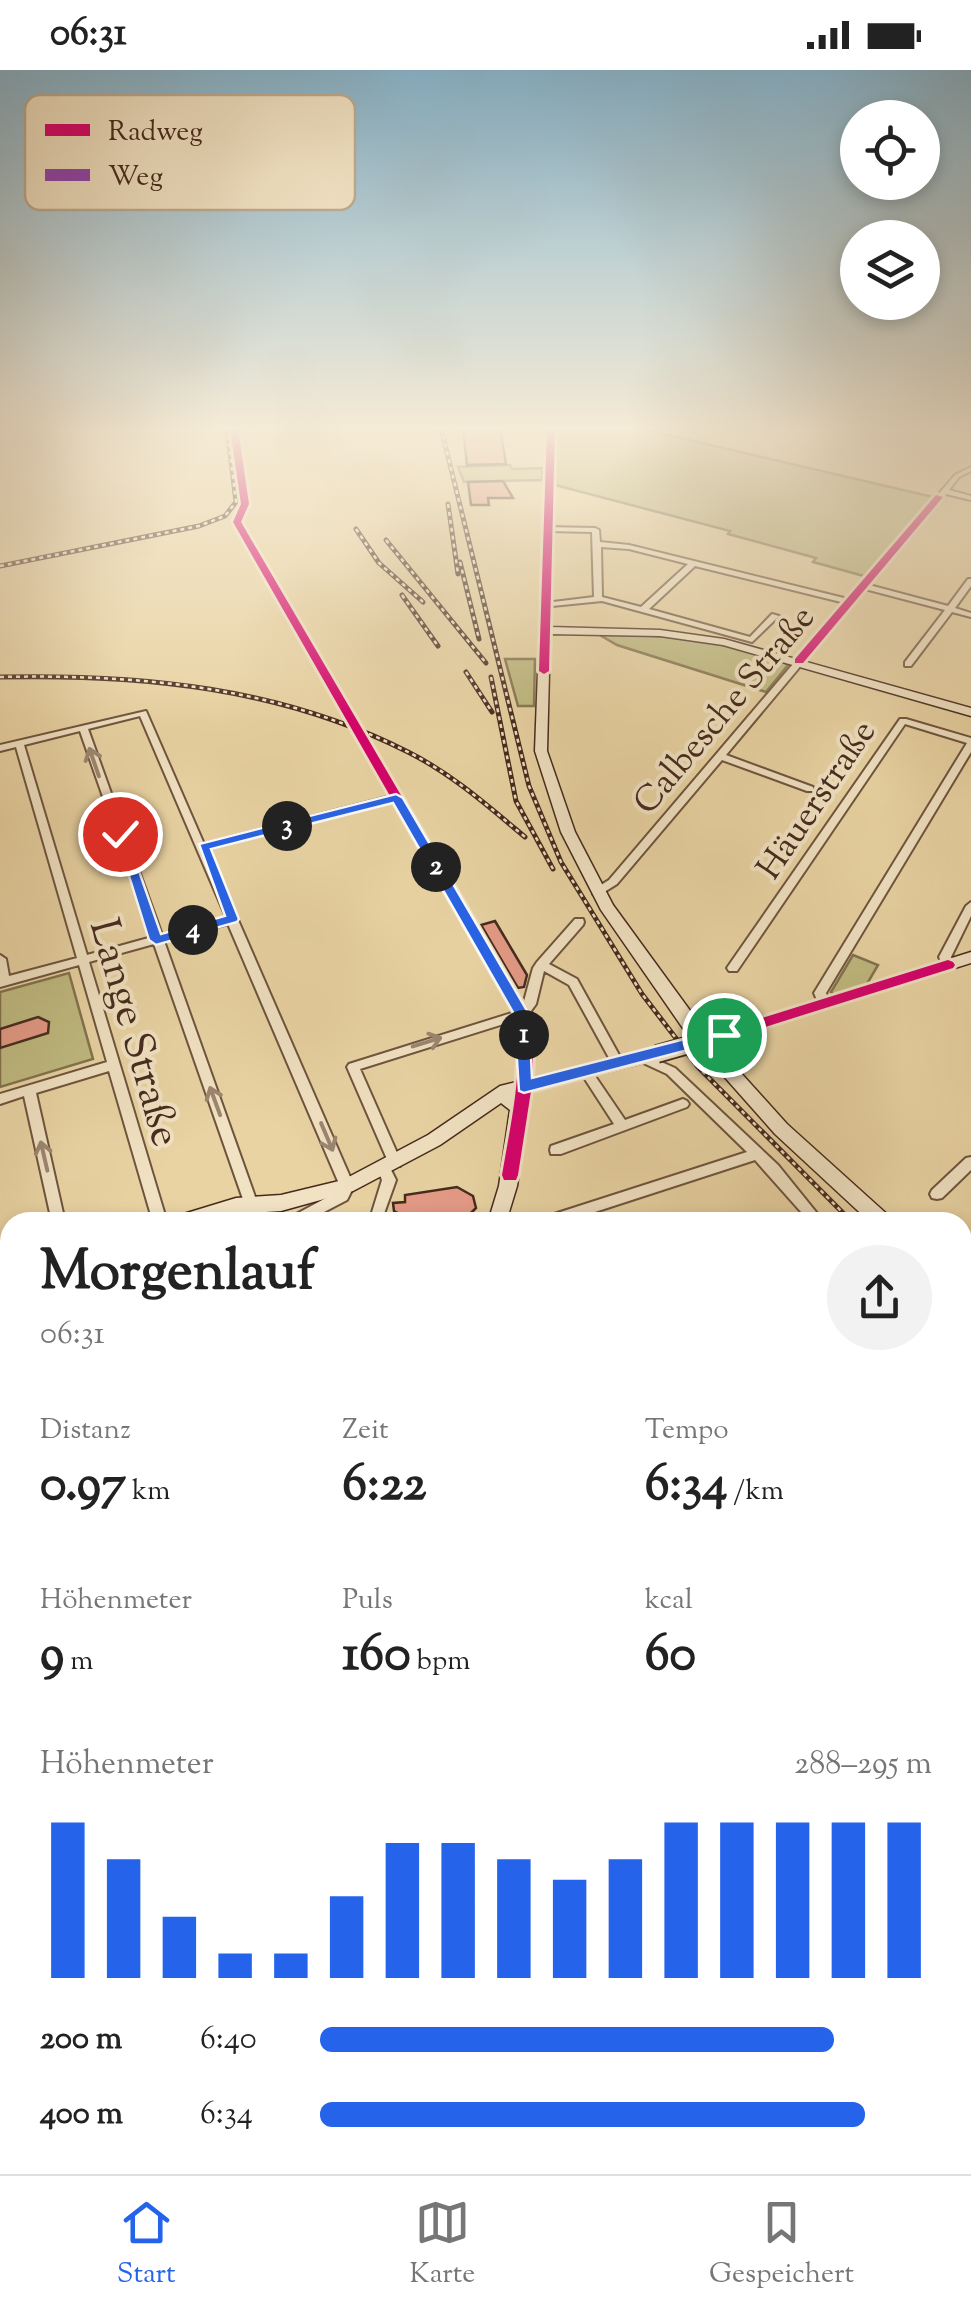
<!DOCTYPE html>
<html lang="de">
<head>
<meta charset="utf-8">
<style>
  :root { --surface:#fff; --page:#f2f2f2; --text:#222; --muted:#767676; --line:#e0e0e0; --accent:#2563eb }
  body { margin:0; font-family:"Sorts Mill Goudy",serif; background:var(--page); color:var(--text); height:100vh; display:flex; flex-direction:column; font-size:38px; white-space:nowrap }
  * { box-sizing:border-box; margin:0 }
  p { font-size:32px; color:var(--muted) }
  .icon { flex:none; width:55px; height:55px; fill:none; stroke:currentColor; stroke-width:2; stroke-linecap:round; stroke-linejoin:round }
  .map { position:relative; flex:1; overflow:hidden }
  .side { position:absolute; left:0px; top:1142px; width:972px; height:962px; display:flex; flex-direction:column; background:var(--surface); border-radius:30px 30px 0 0; box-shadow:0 5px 15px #0003 }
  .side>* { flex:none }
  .fabs { position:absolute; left:840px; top:30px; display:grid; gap:20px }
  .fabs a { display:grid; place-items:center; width:100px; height:100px; border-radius:50%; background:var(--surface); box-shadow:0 5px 15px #0003; font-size:50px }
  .pin { position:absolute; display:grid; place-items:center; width:85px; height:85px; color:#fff; margin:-42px; border:5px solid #fff; border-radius:50%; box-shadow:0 2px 10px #0007 }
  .km { position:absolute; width:50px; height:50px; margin:-25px; border-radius:50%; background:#222; color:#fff; font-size:28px; line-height:50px; text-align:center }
  .round { display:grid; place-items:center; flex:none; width:105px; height:105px; border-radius:52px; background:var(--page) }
  .head { display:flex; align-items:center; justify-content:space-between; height:170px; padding:0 40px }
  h1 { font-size:55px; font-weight:700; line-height:75px }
  .figures { display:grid; grid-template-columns:repeat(3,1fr); gap:15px; height:170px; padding:10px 40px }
  .figures div { display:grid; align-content:center }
  .figures b { font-size:50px; font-weight:700 }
  .figures small { font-size:28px; font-weight:400 }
  .figures p { font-size:28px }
  .chart { height:280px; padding:20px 40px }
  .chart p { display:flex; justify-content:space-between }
  .chart svg { width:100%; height:180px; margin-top:10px; stroke:var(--accent); stroke-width:6 }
  ul { padding:0 40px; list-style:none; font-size:32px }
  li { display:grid; grid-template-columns:160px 120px 1fr; align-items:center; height:75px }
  li i { height:25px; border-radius:12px; background:var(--accent) }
  .status { display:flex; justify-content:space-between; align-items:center; height:70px; padding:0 50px; background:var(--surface); direction:ltr }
  .status svg { height:28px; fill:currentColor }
  .tab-bar { display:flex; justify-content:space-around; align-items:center; height:140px; border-top:2px solid var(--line); background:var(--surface); font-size:28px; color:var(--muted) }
  .tab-bar a { display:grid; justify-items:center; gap:5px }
  .tab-bar .on { color:var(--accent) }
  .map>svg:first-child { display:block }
</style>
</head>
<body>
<div class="status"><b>06:31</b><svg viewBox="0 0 49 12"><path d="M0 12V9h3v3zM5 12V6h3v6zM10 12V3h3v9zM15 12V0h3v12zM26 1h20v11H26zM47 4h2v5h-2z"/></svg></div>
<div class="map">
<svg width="971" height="2104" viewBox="0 0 971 2104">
  <rect width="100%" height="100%" fill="#e9d3a3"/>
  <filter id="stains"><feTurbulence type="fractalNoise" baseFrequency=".002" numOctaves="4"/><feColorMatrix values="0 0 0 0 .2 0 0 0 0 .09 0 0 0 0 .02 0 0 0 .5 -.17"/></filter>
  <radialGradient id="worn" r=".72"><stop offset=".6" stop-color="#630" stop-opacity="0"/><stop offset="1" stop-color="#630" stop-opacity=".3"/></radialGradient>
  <g fill="#bfba80" stroke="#82724e" stroke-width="2.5">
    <path d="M556 358H638L933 427 864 506 813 492 816 488 728 464 730 461 555 415Z"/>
    <path d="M510 395 512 399 543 398 542 410 464 412 458 397Z"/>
    <path d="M598 564C647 565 749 567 788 595L766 622 617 575Z"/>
    <path d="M505 589H535L534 636H518Z"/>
    <path d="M853 885 878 895 867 914 834 925 831 922Z"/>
    <path d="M69 903 93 989 0 1017V922Z"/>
    <path d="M551 2095H842L848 2104H552Z"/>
  </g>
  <g fill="#e59b87" stroke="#452a1d" stroke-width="2.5">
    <path d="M463 358H500L506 394 467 395Z"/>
    <path d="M503 411 513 428H488L489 435H471L468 412Z"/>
    <path d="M495 851 527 905 524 917 518 918 481 855Z"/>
    <path d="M38 947 49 952 48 963 0 978V959Z"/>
    <path d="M457 1117 473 1126 476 1138 471 1143 407 1148 394 1141 393 1133 405 1132V1125Z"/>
  </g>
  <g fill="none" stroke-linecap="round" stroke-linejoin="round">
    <defs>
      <g id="street">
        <path d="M231 358H237L248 434 241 452 523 935 533 898 537 892 575 849H583L584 852 583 855 549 894 577 909 624 994 622 997H614L569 915 544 901 536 934 528 945 531 1023 523 1041H515L513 1038 519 1023 516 950 360 999 401 1092 400 1096H390L347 997 349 994 515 942 394 731 207 779 354 1116 347 1130 305 1152H288L289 1148 337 1122 340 1116 228 854 164 871 264 1152H251L154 874 89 892 167 1152H153L109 1001 36 1023 65 1152H52L24 1026 0 1034V1024L107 992 79 895 0 917V885L6 889 9 906 77 888 16 677 0 681V675L146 641 204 774 391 726 233 452 242 434ZM140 646 226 847 162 865 88 659ZM80 661 152 867 87 885 24 675Z"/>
        <path d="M971 397V401L959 407 949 420 971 426V430L946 424 869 515 948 536 968 509H971V516L955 538 971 543V547L952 542 911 596H905V592L945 540 865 519 726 685 813 717V721H807L722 690 617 814 601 824H593V820L609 810 845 533 695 496 649 539 750 567 772 544 779 546 752 572 602 531 542 537 541 535 545 533 594 527 592 462 548 461 544 459 545 457 595 458 599 460 600 472 629 475 848 529 955 405ZM601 477 629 479 688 494 641 537 602 527Z"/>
        <path d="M900 649H906L971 668V682L826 923 830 934 828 937H820L814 923 967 673 905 654 737 901H729L727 898 729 895Z"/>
        <path d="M971 832V846L951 887 954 895 952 898H944L939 887 966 836Z"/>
        <path d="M643 984 675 998 778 1095 824 1152H810L755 1090 564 1152H542L543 1148 548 1146 747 1082 667 1004 639 991 637 988Z"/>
        <path d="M587 998 591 1000 625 1050 683 1029 687 1031 689 1034 687 1037 561 1084H551L550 1080 551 1076 614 1054 581 1003Z"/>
        <path d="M971 1087V1100L942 1128 937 1129 932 1128 930 1124 932 1120 966 1088Z"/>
        <path d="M383 1093 388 1094 396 1110 381 1152H369L382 1110 377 1098 378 1094Z"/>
        <path d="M971 1342V1357L962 1361V1346Z"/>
        <path d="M971 1438V1454L962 1455V1439Z"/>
        <path d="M10 1476V1494L0 1500V1482Z"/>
        <rect x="962" y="1531" width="9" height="16"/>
        <path d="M10 1574V1594L0 1600V1580Z"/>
        <path d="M962 1672 971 1676V1694L962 1691Z"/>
        <path d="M971 1711C971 1723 971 1740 962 1745V1717L964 1713Z"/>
        <path d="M971 1927V1952L962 1956V1931Z"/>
        <path d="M962 1974 971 1978V2003L962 1998Z"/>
        <path d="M971 2051V2081L962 2086V2056Z"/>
        <path d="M962 2091 964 2095 960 2104H938L942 2095H962Z"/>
      </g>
      <g id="secondary">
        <path d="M547 358H555L550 557 660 560 724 569 971 638V646L723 575 660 566 550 564 547 681 575 762 613 835 710 968 711 963 971 882V893L723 971 713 972 787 1054 889 1146 891 1152H870L775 1064 689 967 601 840 561 762 535 681Z"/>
        <path d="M657 978 665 984 663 988 517 1025 528 1038 517 1116 506 1152H488L499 1116 510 1040 501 1033 440 1075 353 1121 281 1141 236 1144 208 1152H175L177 1146 236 1128 281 1125 343 1110 428 1065 500 1016Z"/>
        <path d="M10 1215V1234L6 1236 10 1239V1260L0 1255V1220Z"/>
        <path d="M962 1217 971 1221V1242L962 1238Z"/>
        <path d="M10 1267V1285L0 1287V1269Z"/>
        <rect x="270" y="2095" width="30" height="9"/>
      </g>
    </defs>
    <use href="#street" stroke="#6e543e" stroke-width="4"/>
    <use href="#secondary" stroke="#452a1d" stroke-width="3"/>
    <use href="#street" fill="#f1e2c3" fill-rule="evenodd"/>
    <use href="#secondary" fill="#f1e2c3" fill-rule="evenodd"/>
    <defs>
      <g id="rail">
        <path d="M441 358 529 716 561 792 642 924 698 997 852 1152"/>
        <path d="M448 434 458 504"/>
        <path d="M356 459 379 493 423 532"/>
        <path d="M386 470 486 593"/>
        <path d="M460 492 479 569"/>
        <path d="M0 496 199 456 225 446 236 432 227 358"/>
        <path d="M402 525 438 576"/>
        <path d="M466 602 492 642"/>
        <path d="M0 607C141 604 280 617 408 682 452 704 488 736 525 767"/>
        <path d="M491 607 516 731 553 799"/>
        <path d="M962 1259 971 1267"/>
      </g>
    </defs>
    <use href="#rail" stroke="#452a1d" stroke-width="5"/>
    <use href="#rail" stroke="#f1e2c3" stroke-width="2.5" stroke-dasharray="4" stroke-linecap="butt"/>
    <defs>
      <path id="secondary-bridge" d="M657 984 717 967"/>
    </defs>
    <use href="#secondary-bridge" stroke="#452a1d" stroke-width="20" stroke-linecap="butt"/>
    <use href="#secondary-bridge" stroke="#f1e2c3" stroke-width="16"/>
    <path stroke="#8e44ad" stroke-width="15" stroke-dasharray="30 15" stroke-linecap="butt" d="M962 1176 971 1174"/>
    <path stroke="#8e44ad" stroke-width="20" stroke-dasharray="39 20" stroke-linecap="butt" d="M0 2013 6 2001 4 1956 10 1922"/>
    <defs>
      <g id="cycleway">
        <path d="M230 358H238L249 434 241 452 529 944 533 984 532 1010 717 962 948 890 953 892 955 895 953 898 717 972 531 1021 518 1105 516 1110H504L502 1105C511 1051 524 999 515 944L233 452 241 434Z"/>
        <path d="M547 358H555L549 601 544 604 539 601Z"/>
        <path d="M936 425 943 427 803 593H795V589Z"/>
      </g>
    </defs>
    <use href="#cycleway" stroke="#f1e2c3" stroke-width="6"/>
    <use href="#cycleway" fill="#d6006c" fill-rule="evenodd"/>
  </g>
  <defs><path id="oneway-shaft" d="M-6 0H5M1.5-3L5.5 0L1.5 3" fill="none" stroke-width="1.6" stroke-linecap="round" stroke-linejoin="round" transform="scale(2.5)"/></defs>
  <g stroke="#9b8670">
    <use href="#oneway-shaft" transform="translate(94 692) rotate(-109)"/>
    <use href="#oneway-shaft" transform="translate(427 972) rotate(-17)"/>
    <use href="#oneway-shaft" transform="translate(215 1031) rotate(-110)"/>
    <use href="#oneway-shaft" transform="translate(327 1067) rotate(67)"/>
    <use href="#oneway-shaft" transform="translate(44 1086) rotate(-103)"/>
  </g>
  <linearGradient id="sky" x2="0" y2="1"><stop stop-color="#87b5ce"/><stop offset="0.55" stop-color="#f5ebd6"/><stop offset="1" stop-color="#f5ebd6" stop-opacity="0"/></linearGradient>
  <rect width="971" height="652" fill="url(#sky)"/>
  <path fill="#2563eb" stroke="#fff" stroke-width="2.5" d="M396 724 403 728 529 944 532 1008 724 959 732 965 730 969 524 1023 519 1021 514 944 393 733 211 779 239 849 237 852 156 875 149 870 115 761 126 764 161 864 225 846 199 774Z"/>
  <g text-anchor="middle" stroke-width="8" stroke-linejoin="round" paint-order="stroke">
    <g font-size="35" fill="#452a1d" stroke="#f1e2c3">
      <text transform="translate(723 639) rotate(-50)" y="12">Calbesche Straße</text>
      <text transform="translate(815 729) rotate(-56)" y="12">Häuerstraße</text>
    </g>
    <g font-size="42" fill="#452a1d" stroke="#f1e2c3">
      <text transform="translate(137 962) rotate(74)" y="15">Lange Straße</text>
    </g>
  </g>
  <rect x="25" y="25" width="330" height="115" rx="15" fill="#f1e2c3" stroke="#bdab91" stroke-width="2.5"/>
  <rect x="45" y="54" width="45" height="12" fill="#d6006c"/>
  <rect x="45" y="99" width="45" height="12" fill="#8e44ad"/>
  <g font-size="28" fill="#452a1d">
    <text x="108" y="70">Radweg</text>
    <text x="108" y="115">Weg</text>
  </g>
  <rect width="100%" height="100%" filter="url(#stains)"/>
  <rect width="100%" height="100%" fill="url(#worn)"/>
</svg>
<div class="fabs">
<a><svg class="icon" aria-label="locate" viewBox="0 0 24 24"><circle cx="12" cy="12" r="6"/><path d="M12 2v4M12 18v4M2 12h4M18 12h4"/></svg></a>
<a><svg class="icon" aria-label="layers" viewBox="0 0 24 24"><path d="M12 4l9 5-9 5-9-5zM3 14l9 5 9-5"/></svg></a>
</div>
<div class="pin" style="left:724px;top:965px;background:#1e9e55"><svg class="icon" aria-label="arrive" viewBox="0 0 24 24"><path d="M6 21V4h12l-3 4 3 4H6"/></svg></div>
<div class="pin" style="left:120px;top:764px;background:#d93025"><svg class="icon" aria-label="check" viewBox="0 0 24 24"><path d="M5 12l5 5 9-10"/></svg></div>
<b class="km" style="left:524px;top:965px">1</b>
<b class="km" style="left:436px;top:797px">2</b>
<b class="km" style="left:287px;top:756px">3</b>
<b class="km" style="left:193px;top:860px">4</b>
<section class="side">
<div class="head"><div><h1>Morgenlauf</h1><p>06:31</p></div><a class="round"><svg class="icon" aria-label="share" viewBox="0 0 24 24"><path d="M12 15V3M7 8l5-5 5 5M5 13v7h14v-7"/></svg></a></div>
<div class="figures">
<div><p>Distanz</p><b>0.97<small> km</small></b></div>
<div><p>Zeit</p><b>6:22</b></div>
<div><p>Tempo</p><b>6:34<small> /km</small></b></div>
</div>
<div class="figures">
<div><p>Höhenmeter</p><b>9<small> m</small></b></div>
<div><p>Puls</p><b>160<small> bpm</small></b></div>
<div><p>kcal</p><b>60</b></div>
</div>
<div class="chart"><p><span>Höhenmeter</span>288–295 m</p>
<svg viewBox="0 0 160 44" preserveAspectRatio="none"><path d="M5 44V6M15 44V15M25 44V29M35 44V38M45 44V38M55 44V24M65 44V11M75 44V11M85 44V15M95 44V20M105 44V15M115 44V6M125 44V6M135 44V6M145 44V6M155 44V6"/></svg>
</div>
<ul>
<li><b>200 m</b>6:40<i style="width:84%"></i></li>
<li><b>400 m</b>6:34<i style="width:89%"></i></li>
</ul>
</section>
</div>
<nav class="tab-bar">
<a class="on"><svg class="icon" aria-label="home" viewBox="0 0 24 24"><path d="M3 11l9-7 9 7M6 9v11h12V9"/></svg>Start</a>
<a><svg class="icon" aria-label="map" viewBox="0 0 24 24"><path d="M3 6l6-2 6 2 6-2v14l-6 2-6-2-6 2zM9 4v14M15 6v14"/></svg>Karte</a>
<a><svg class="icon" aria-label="saved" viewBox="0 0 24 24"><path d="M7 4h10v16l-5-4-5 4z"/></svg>Gespeichert</a>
</nav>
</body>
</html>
